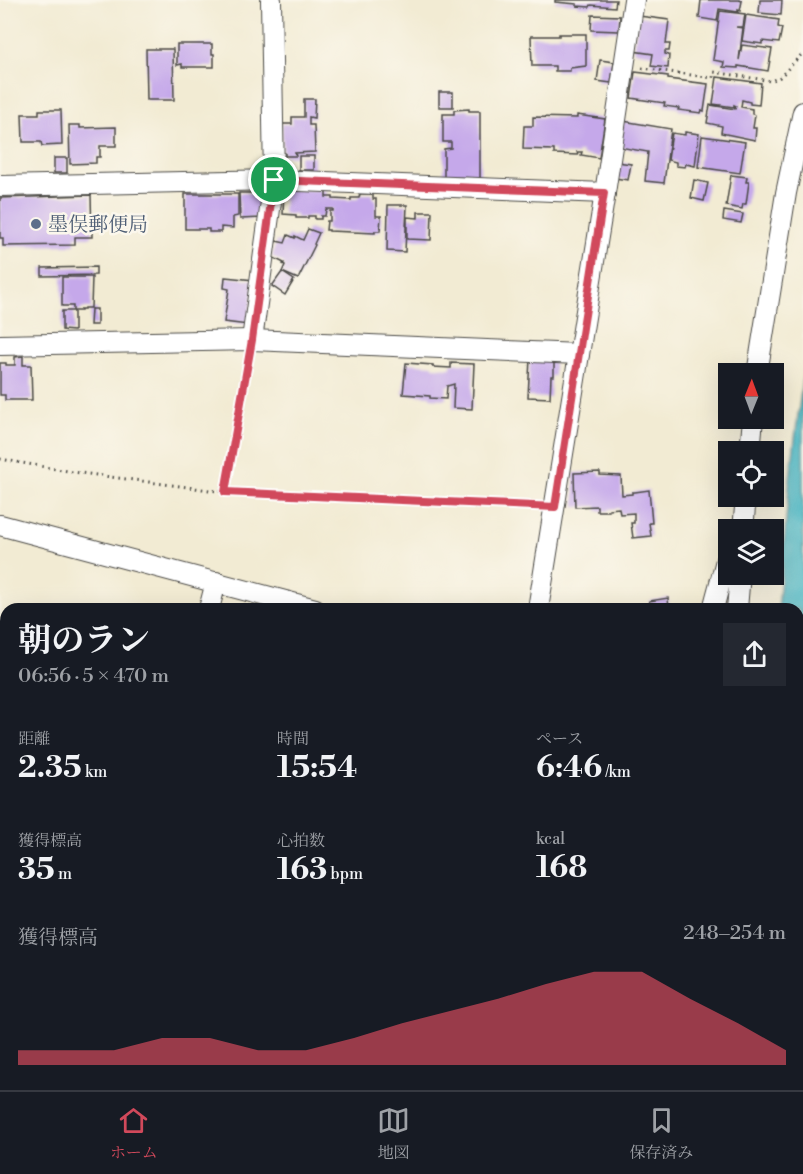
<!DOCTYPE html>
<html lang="ja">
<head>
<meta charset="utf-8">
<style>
  :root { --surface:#171b24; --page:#242831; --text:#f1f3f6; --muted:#9ea1a6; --line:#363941; --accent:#d1495b }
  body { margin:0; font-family:"Libre Bodoni","Noto Serif JP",serif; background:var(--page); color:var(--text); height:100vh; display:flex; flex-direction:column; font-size:22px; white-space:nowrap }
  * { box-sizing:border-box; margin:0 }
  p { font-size:20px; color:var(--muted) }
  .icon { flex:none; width:33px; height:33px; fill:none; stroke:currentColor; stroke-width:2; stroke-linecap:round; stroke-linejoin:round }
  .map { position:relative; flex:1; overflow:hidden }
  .sheet { position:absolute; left:0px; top:603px; width:804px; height:488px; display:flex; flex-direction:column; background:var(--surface); border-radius:18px 18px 0 0; box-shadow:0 6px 24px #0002 }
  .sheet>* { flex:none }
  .needle { width:39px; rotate:1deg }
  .buttons { position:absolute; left:718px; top:363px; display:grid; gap:12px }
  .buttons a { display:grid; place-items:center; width:66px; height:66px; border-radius:0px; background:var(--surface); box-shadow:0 6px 24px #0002; font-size:30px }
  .pin { position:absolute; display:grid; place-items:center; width:51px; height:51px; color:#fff; margin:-26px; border:3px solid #fff; border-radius:50%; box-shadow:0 2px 6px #0007 }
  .round { display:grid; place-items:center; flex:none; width:63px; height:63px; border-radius:0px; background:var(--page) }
  .head { display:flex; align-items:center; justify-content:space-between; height:102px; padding:0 18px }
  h1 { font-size:33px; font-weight:700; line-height:45px }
  .figures { display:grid; grid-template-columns:repeat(3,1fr); gap:9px; height:102px; padding:6px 18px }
  .figures div { display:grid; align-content:center }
  .figures b { font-size:30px; font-weight:700 }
  .figures small { font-size:16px; font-weight:400 }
  .figures p { font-size:16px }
  .chart { height:168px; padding:12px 18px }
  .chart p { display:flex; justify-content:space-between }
  .chart svg { width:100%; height:108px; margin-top:6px; fill:var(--accent); opacity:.7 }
  .tabs { display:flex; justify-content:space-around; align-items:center; height:84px; border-top:2px solid var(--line); background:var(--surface); font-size:16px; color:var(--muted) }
  .tabs a { display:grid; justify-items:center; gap:3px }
  .tabs .current { color:var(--accent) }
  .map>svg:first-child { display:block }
</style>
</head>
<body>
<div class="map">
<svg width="803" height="1090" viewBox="0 0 803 1090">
  <rect width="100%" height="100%" fill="#fbf7ec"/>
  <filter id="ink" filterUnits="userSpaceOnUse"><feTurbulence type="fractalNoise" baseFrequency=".0167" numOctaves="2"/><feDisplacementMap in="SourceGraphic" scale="12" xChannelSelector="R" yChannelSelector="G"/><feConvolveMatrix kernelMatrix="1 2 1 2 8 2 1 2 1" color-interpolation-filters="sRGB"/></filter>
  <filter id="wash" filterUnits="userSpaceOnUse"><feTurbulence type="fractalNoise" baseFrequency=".008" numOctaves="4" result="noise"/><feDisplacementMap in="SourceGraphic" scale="24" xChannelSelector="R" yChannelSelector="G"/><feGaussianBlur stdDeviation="1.35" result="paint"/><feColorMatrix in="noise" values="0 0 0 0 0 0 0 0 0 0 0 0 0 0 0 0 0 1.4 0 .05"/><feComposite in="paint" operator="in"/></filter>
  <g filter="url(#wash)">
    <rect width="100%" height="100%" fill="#f2ebd3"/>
    <path fill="#48b5c2" stroke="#3a7076" stroke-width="1.5" d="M803 376V1070L801 1090H743V1085L798 1084V609H778L789 486Z"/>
    <g id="blocks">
      <g fill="#c5a8ea">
        <path d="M555 0H616L615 7 591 5 590 7 577 6V4L555 2Z"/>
        <path d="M701 0H739L742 1 740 11 738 10V12L719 9 717 21 699 18Z"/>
        <path d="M760 0H782L781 15 759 13Z"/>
        <path d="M720 11 745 14 743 27H736L743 28 739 60 742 45 772 49 768 71 738 66V68L723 67 724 62 713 60Z"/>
        <path d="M592 15 620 16 619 31 591 30Z"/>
        <path d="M746 15 779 20 778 27 782 28 779 43 762 41V44L742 41Z"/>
        <path d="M639 16 669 20 666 44H670L669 51H665V54L669 55 668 68 651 66 653 54 633 51Z"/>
        <path d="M559 34H586V66L570 68V71H555V66H532L531 36H559Z"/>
        <path d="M177 44H212V54H214V67H182V64L177 65Z"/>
        <path d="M146 49H173L174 100H147Z"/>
        <path d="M600 60 614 62 611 83 597 81Z"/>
        <path d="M635 72 668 76V79L708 84 704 111 702 110 701 113 678 110 679 108 664 106 665 103 631 98Z"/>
        <path d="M717 77 761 83 759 105 750 104V102L742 100 741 107 752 109V114L755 115 753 128H756L755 140 721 133 722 126 707 123 710 105 735 109 736 106 734 105V107L713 104Z"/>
        <rect x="439" y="92" width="14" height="15"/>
        <path d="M304 99H315L314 118 309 117V125H314L315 152 295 153 296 156H285V153H283L282 124H292V117H304Z"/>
        <path d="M469 109V111H480V178L444 177V149L451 148V142H443V114H454V110Z"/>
        <path d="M39 110H61L62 145 42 146 41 142H23L22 114H39Z"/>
        <path d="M577 115 605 119 599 158 581 155 582 152H577L578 155 554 154V150L523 149 524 126H533V117L577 118Z"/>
        <path d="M623 121 671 129 664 183 645 181 648 152 619 147Z"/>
        <path d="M69 125H80V128L116 127V146H100V157H96V163L70 164Z"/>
        <path d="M685 132 699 134 695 166 686 164 685 167 676 166V162L668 160 672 133 685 135Z"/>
        <path d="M702 136 745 142 740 173 698 167Z"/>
        <rect x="299" y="156" width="15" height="14"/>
        <rect x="54" y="158" width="13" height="15"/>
        <path d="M617 162 631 164 628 180 615 178Z"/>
        <path d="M731 175 747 177 746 182H749L746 204H743L742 209 726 206Z"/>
        <path d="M694 180 708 183 704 201 691 198Z"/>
        <path d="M284 189 326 191V197H333V199L351 200V198H359L360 194H373V199H376V216H381L380 231H375V233L329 231V230H326L327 221H330V211H333V209H326L325 216H321V219H315V216H308V218H296V215L283 214Z"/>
        <path d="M239 193H263L262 218 240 219Z"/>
        <path d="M185 194H238V216L233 217V228L221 227V232H209V229H185Z"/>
        <path d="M91 195 92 237H75V245L3 246V238H0V198Z"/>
        <path d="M388 205H407L405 252 387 251Z"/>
        <path d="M724 211 743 214 741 223 723 220Z"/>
        <path d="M418 212H432L431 240 407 239V217L418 218Z"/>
        <path d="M308 229 319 233 314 244 315 245 298 279 282 272 285 265 283 264 284 263 272 257 276 241 285 243 288 235 295 238V236L303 240Z"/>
        <path d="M96 267V275L42 276V268Z"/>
        <path d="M282 272 294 280 285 295 272 286Z"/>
        <path d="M62 277H92L91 308H84V309H81V311H74V331L62 330V311H73V306H62Z"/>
        <path d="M225 277 254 280 248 325 224 322 229 289 224 288Z"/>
        <path d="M91 309H97V325H90Z"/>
        <path d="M23 356V365H31L32 400H5V395H0V363H6V365H15V357Z"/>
        <path d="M530 358 554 359V376H551L550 398 528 397Z"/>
        <path d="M406 363 433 365V367L451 368V363L474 364 472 409 453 408 454 384 447 386 446 399 430 398V396L403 394Z"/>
        <path d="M600 472V475L621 476 622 495 632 494V492H635L649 490 652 523H649L651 536 633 538 631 523H634V513L620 514 619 508 609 509V511H597V506L575 507 574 473Z"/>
        <path d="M668 598 669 609H651L649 601Z"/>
        <path d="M0 689 6 690V742L0 740Z"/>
        <path d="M400 1084H454L456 1085 455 1090H410V1088L400 1086Z"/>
        <path d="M475 1084H509L508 1090H474Z"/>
        <path d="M516 1084H553L552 1090H515Z"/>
        <path d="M631 1084 664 1086V1090H631Z"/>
      </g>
    </g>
  </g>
  <g filter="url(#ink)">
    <use href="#blocks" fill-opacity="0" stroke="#494844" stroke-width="1.5"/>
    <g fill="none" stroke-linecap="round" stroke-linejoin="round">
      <defs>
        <g id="minor">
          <path d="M0 186 274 180 605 193"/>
          <path d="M252 340 274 180 271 0"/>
          <path d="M0 345 252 340 579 354"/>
          <path d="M757 374 786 193 803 112"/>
          <path d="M750 452 753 418"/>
          <path d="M0 525 315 609"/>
          <path d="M743 530 746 496"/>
          <path d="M209 609 216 582"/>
          <path d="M538 609 605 193 634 0"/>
          <path d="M713 609 729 549"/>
          <path d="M737 609 740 574"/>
          <path d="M0 841 6 843"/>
          <path d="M0 946 6 944"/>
          <path d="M466 1090 467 1084"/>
          <path d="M695 1090 696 1084"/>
        </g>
      </defs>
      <use href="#minor" stroke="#494844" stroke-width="22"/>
      <g stroke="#494844" stroke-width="3" stroke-dasharray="1.5 4.5" stroke-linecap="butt">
        <path d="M642 68 713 78 714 72 771 81 780 77 803 53"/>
        <path d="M0 459 73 472 225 492 536 506"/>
        <path d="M225 492 249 357"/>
      </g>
      <use href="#minor" stroke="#fff" stroke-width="20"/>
    </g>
  </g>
  <g fill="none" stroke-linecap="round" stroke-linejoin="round" filter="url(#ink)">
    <defs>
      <path id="route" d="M274 180 604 193 555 507 225 492 252 340Z"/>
    </defs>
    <use href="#route" stroke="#fff" stroke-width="12"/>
    <use href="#route" stroke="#d1495b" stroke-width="8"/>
  </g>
  <circle fill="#5c6f8a" stroke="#fbf7ec" stroke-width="2" cx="36" cy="224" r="6"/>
  <g text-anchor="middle" stroke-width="5" stroke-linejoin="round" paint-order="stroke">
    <g font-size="20" fill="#4e5e75" stroke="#fbf7ec" text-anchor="start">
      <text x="48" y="231">墨俣郵便局</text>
    </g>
  </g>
</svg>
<div class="buttons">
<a><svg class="needle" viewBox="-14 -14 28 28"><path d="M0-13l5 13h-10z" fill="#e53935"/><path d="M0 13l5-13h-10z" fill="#9ea1a6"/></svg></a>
<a><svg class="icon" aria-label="locate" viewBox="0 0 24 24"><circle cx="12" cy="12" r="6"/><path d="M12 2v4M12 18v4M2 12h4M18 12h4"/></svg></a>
<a><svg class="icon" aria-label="layers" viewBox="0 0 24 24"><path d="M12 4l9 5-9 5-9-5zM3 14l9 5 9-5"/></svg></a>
</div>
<div class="pin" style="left:274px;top:180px;background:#1e9e55"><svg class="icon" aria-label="arrive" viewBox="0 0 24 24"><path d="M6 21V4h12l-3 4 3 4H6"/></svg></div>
<section class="sheet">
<div class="head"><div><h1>朝のラン</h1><p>06:56 · 5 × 470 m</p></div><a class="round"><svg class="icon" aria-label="share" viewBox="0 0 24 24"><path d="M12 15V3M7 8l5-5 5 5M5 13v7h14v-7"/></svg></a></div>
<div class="figures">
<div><p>距離</p><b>2.35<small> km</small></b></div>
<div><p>時間</p><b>15:54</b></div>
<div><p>ペース</p><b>6:46<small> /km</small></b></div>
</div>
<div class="figures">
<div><p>獲得標高</p><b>35<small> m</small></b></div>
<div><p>心拍数</p><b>163<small> bpm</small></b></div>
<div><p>kcal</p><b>168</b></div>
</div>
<div class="chart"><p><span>獲得標高</span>248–254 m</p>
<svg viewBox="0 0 160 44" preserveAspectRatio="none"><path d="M0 44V38L10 38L20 38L30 33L40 33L50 38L60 38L70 33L80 27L90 22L100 17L110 11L120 6L130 6L140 17L150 27L160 38V44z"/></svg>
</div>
</section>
</div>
<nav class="tabs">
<a class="current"><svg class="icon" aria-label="home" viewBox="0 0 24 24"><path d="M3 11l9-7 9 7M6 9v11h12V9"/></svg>ホーム</a>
<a><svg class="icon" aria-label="map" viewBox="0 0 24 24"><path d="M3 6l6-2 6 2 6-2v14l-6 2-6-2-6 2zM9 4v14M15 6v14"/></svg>地図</a>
<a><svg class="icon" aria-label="saved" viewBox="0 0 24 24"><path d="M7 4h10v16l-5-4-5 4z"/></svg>保存済み</a>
</nav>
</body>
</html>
